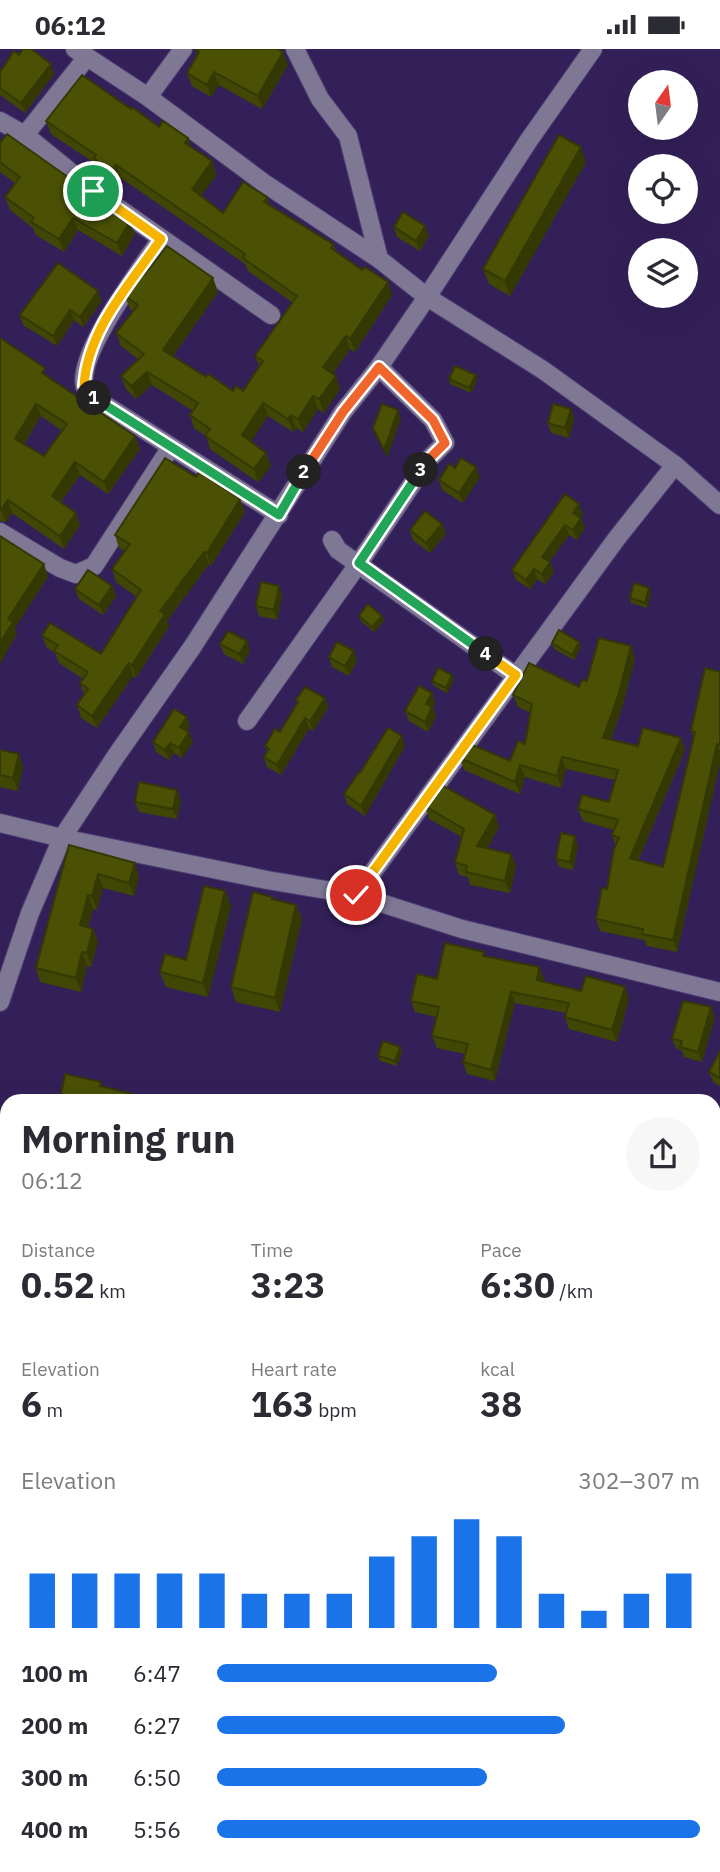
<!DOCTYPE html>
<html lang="en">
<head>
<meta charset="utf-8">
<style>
  :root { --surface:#fff; --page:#f7f7f7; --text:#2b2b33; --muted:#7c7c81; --accent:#1a73e8 }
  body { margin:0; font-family:"IBM Plex Sans",sans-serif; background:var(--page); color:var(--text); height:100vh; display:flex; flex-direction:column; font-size:26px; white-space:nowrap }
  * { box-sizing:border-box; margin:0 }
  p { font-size:23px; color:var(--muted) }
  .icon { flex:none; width:38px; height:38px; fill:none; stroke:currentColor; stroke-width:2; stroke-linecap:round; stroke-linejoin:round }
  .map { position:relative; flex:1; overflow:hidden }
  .details { position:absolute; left:0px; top:1045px; width:721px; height:779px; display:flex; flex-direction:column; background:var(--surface); border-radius:21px 21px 0 0; box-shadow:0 7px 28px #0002 }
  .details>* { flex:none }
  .needle { width:46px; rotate:14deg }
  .controls { position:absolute; left:628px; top:21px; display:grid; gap:14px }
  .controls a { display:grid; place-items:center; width:70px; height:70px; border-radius:50%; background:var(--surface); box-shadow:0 7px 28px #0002; font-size:35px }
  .pin { position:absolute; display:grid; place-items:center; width:60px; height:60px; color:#fff; margin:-30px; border:4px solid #fff; border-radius:50%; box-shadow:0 2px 7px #0007 }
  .km { position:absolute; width:35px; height:35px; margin:-18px; border-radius:50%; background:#222; color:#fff; font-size:19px; line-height:35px; text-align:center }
  .round { display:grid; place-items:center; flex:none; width:74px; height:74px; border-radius:37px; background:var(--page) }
  .summary { display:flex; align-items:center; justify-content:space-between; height:119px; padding:0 21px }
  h1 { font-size:38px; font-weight:700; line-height:52px }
  .metrics { display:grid; grid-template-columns:repeat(3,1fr); gap:10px; height:119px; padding:7px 21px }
  .metrics div { display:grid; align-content:center }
  .metrics b { font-size:35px; font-weight:700 }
  .metrics small { font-size:19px; font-weight:400 }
  .metrics p { font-size:19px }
  .chart { height:196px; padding:14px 21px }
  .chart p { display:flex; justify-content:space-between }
  .chart svg { width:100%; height:126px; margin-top:7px; stroke:var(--accent); stroke-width:6 }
  ul { padding:0 21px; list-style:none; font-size:23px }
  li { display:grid; grid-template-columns:112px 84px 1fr; align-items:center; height:52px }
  li i { height:18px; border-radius:9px; background:var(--accent) }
  .status { display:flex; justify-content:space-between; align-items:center; height:49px; padding:0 35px; background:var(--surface); direction:ltr }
  .status svg { height:19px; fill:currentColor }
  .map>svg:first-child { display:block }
</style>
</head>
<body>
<div class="status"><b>06:12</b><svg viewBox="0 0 49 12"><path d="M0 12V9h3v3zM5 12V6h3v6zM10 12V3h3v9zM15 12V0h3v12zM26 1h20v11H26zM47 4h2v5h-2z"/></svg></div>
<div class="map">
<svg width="720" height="1823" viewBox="0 0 720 1823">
  <rect width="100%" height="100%" fill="#332059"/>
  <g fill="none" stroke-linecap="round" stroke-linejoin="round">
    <defs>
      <g id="minor">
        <path d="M75 0 148 48 264 134 379 210 427 248 543 321 675 416 720 456"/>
        <path d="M295 0 320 50 348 87 379 210"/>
        <path d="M148 48 183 0"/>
        <path d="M0 72 25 86 94 142 271 266"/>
        <path d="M25 86 87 8"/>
        <path d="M161 190C143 217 75 306 85 338 86 341 89 344 91 347L279 466"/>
        <path d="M0 483 60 519 76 525 94 517 171 398"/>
        <path d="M332 491 338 501 516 627"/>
        <path d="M247 672 359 514 429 410 445 394 433 371 379 318"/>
        <path d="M0 774 62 789 267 831 356 846 462 880 720 943"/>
        <path d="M356 846 617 489 675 416"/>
        <path d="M0 953 30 864 62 789 116 707 193 597 343 363 379 318 427 248 529 91 593 0"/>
        <path d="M714 1144 720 1146"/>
        <path d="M714 1173 720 1163"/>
        <path d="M0 1229 7 1236"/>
        <path d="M0 1367 7 1357"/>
        <path d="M714 1523 720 1526"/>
        <path d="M0 1616 7 1618"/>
        <path d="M0 1731H7"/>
        <path d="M0 1821 9 1816"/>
        <path d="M381 1823 384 1816"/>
      </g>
    </defs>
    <use href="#minor" stroke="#4f3e73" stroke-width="20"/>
    <use href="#minor" stroke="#7f7895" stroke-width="18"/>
  </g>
  <g fill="#404604" fill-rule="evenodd">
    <path d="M196 2 288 16 262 60 219 36 211 48 192 37 187 24 198 6Z"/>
    <path d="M19 6 54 25 25 64 0 46V23Z"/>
    <path d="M131 60 212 112 216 126 201 147 223 164 267 148 270 157 333 195 336 202 392 246 355 303 350 300 333 325 340 340 324 364 318 360 303 383 296 379 293 383 268 367 251 392 266 404 271 417 258 433 210 400 206 387 194 379 190 366 193 362 152 336 136 350 126 340 121 327 138 310 121 297 116 284 133 262 130 260 125 247 144 226 213 229 218 243 173 307 206 328 233 342H243L259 317 255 307 293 254 248 222 245 215 121 129 116 136 98 122 96 115 51 85 46 72Z"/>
    <path d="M0 94 135 185 122 207 78 181 64 203 36 186 33 179 10 161 5 148 15 134 0 123Z"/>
    <path d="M586 113 510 247 489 235 483 220Z"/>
    <path d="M425 177 429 187 420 202 397 188 394 178Z"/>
    <path d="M102 252 83 278 74 271 57 297 23 276 20 266Z"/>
    <path d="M0 289 49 328 135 387 140 400 108 445 80 426 61 453 80 476 64 500 12 464 6 473 0 472ZM41 367 62 382 44 407 24 395Z"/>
    <path d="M476 326 477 331 471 344 450 335 449 330Z"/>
    <path d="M571 360 574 370 569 389 551 384 548 374Z"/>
    <path d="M455 419 480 428 463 454 442 441 439 431Z"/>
    <path d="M196 428 240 450 245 463 211 517 209 515 167 572 169 577 136 629 133 627 97 679 81 669 77 656 84 646 80 634 83 630 59 614 55 604 47 599 42 587 101 605 137 548 116 533 112 520 125 502 119 499 115 486Z"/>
    <path d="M565 445 583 465 580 469 585 479 577 491 569 486 549 513 554 523 545 535 537 530 530 540 516 531 512 521Z"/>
    <path d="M442 475 446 485 430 504 413 491 410 481Z"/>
    <path d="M112 537 116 547 103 566 79 550 75 540Z"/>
    <path d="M279 537 282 547 277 571 259 567 256 557Z"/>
    <path d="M651 544 647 559 631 554 630 549Z"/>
    <path d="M359 567H382L384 572 374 583 361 572Z"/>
    <path d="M247 592 250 602 243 615 224 605 220 595Z"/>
    <path d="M579 593 581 598 574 611 554 600 552 594Z"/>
    <path d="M354 602 357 612 349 627 332 618 329 608Z"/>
    <path d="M635 609 623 656 611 691 638 697 681 689 685 701 638 812 663 818 694 688 691 682 720 623V714L677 903 647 897 644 891 600 882 596 870 607 840 616 797 612 786 614 781 583 772 578 760 609 753 615 731 566 720 561 739 525 728 520 745 464 721 460 709 510 712 525 695 531 664 518 658 513 646 579 638 587 632Z"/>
    <path d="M454 631 447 644 434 637 432 632Z"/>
    <path d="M432 644 435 654 433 659 436 668 428 683 409 672 405 662Z"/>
    <path d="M325 649 328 659 313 682 309 679 281 726 267 718 264 708 267 703 265 697 280 683 297 655 296 651Z"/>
    <path d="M190 678 187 682 193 693 182 709 174 704 169 711 156 703 153 693Z"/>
    <path d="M405 697 365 767 347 755 344 745 360 724Z"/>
    <path d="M0 701 19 705 23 718 18 742 0 738Z"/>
    <path d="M181 751 177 770 139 763 135 753Z"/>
    <path d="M425 757 495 766 499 778 487 800 511 805 516 817 510 844 470 836 468 828 459 826 455 813 462 788 429 770Z"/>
    <path d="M69 796 139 828 134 847 103 839 97 861 93 860 88 878 93 880 98 893 91 918 87 917 81 943 40 933 36 919Z"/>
    <path d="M578 796 573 821 559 818 556 810Z"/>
    <path d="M225 842 231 857 208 948 166 938 160 923 186 911Z"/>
    <path d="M296 856 302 870 280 963 236 953 231 938Z"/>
    <path d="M485 908 539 918 544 930 543 933 581 942 625 938 629 950 617 993 569 980 565 968 566 964 515 954 495 1032 467 1025 463 1013 465 1005 437 999 432 987 436 968 415 963 411 952 437 930Z"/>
    <path d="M711 958 715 968 702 1013 684 1008 681 1001 676 999 672 990Z"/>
    <path d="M400 998 402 1003 397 1017 380 1012 378 1007Z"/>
    <path d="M720 1002V1037L713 1033 709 1023Z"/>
    <path d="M103 1038 134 1052H63L61 1046Z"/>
    <path d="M0 1067 7 1068V1138L4 1131 5 1126 0 1110Z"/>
    <path d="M7 1141V1205L1 1204 0 1200V1172Z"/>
    <path d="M714 1172 720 1173V1227L715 1226 714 1223Z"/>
    <path d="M0 1310 7 1311V1330L0 1329Z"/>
    <path d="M0 1416 7 1418V1504L0 1502Z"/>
    <path d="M714 1447 720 1450V1479L715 1478 714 1481Z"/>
    <path d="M720 1530V1666L714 1665V1535Z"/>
    <path d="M0 1638 7 1639V1683L0 1682Z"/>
    <path d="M714 1694 717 1695 720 1702V1710L715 1732 720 1733V1800L713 1823H671L652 1818 596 1816H714Z"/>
    <path d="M465 1816H485L484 1822Z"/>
  </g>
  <g fill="#343904">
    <path d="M283 3 288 16 262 60 258 47Z"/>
    <path d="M51 15 54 25 25 64 21 54Z"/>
    <path d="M214 23 219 36 211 48 207 36Z"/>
    <path d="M188 89 193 102 185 94Z"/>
    <path d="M581 98 586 113 510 247 505 232Z"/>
    <path d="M212 112 216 126 197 153 192 140Z"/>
    <path d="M116 116 121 129 116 136 111 123Z"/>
    <path d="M267 148 272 161 264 153Z"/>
    <path d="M73 169 78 181 64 203 59 190Z"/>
    <path d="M130 172 135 185 122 207 117 194Z"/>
    <path d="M425 177 429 187 420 202 416 192Z"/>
    <path d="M213 229 218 243 168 314 163 301Z"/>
    <path d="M388 233 392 246 355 303 350 290Z"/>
    <path d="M98 242 102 252 83 278 80 268Z"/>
    <path d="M70 261 74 271 57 297 53 287Z"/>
    <path d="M346 287 350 300 328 332 323 318Z"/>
    <path d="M147 323 152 336 136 350 131 337Z"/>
    <path d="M476 326 477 331 471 344 469 339Z"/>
    <path d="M336 327 340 340 324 364 319 350Z"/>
    <path d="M313 347 318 360 303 383 298 370Z"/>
    <path d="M263 354 268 367 247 399 242 386Z"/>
    <path d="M36 355 41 367 19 402 15 390Z"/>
    <path d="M571 360 574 370 569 389 565 379Z"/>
    <path d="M398 361 401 370 387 409 384 401Z"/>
    <path d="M291 366 296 379 293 383 288 370Z"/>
    <path d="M135 387 140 400 108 445 104 433Z"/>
    <path d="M266 404 271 417 258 433 254 420Z"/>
    <path d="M75 413 80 426 56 460 52 447Z"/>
    <path d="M476 418 480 428 463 454 459 444Z"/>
    <path d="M240 450 245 463 211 517 207 504Z"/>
    <path d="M8 451 12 464 6 473 1 461Z"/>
    <path d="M579 455 583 465 577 474 573 464Z"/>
    <path d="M76 464 80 476 64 500 60 487Z"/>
    <path d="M581 469 585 479 577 491 573 481Z"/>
    <path d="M442 475 446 485 430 504 426 494Z"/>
    <path d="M565 476 569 486 545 518 542 508Z"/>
    <path d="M204 503 209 515 182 552 177 539Z"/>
    <path d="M550 513 554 523 545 535 542 525Z"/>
    <path d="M44 515 48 528 15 579 17 585 0 615V594L8 570Z"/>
    <path d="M534 520 537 530 530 540 526 531Z"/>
    <path d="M112 537 116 547 103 566 99 556Z"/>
    <path d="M279 537 282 547 277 571 274 561Z"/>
    <path d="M649 539 651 544 647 559 645 554Z"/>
    <path d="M177 540 181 552 167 572 169 577 136 629 132 616 160 562Z"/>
    <path d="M382 567 384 572 374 583 372 578Z"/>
    <path d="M247 592 250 602 243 615 239 605Z"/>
    <path d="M579 593 581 598 574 611 572 606Z"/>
    <path d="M631 597 635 609 623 656 607 701 603 689Z"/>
    <path d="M354 602 357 612 349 627 345 617Z"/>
    <path d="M129 614 133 627 97 679 92 667Z"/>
    <path d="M452 626 454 631 447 644 446 639Z"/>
    <path d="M432 644 435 654 433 659 436 668 428 683 425 673 426 655Z"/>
    <path d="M325 649 328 659 313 682 310 672Z"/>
    <path d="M187 668 190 678 184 687 180 678Z"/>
    <path d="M305 669 309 679 281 726 277 716Z"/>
    <path d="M189 683 193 693 182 709 179 699Z"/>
    <path d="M402 687 405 697 365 767 361 757Z"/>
    <path d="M681 689 685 701 634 821 630 809Z"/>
    <path d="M170 694 174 704 169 711 165 701Z"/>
    <path d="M717 695 720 703V714L677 903 673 891Z"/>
    <path d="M19 705 23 718 18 742 13 729Z"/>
    <path d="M562 708 566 720 561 739 557 727Z"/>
    <path d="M520 716 525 728 520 745 515 733Z"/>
    <path d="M177 741 181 751 177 770 173 760Z"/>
    <path d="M495 766 499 778 481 810 477 797Z"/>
    <path d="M575 787 578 796 573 821 570 813Z"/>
    <path d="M511 805 516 817 510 844 505 832Z"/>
    <path d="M135 814 139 828 134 847 129 834Z"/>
    <path d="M98 825 103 839 97 861 92 847Z"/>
    <path d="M225 842 231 857 208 948 203 934Z"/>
    <path d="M88 846 93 860 85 890 80 876Z"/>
    <path d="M296 856 302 870 280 963 275 949Z"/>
    <path d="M93 880 98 893 91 918 87 904Z"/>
    <path d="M82 903 87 917 81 943 76 929Z"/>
    <path d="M539 918 544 930 541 943 537 931Z"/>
    <path d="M625 938 629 950 617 993 612 981Z"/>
    <path d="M511 943 515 954 495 1032 491 1021Z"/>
    <path d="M711 958 715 968 702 1013 698 1003Z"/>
    <path d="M400 998 402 1003 397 1017 395 1012Z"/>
    <path d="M714 1062 719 1076 714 1087Z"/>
    <path d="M720 1416V1433L714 1443V1425Z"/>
    <path d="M0 1543 4 1552 0 1570Z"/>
    <path d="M717 1695 720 1702V1710L714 1733V1707Z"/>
    <path d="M720 1782V1796L717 1789Z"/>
    <path d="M716 1788 720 1799 713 1823H706L708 1816H714V1794Z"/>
    <path d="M449 1816H457L454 1823H446Z"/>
    <path d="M551 1816H558L556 1823H551L550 1820Z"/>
    <path d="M645 1816H651L650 1823H643Z"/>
  </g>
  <g fill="#4a5105" stroke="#343904" stroke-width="2" fill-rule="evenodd">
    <path d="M23 0H31L51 15 21 54 0 39V23L14 2 19 6Z"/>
    <path d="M197 0H277L283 3 258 47 214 23 207 36 187 24 199 3 196 2Z"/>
    <path d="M82 26 131 60 132 58 159 78 163 72 188 89 185 94 212 112 192 140 223 164 243 133 267 148 264 153 333 195 331 199 362 221 365 218 388 233 350 290 346 287 323 318 336 327 319 350 313 347 298 370 291 366 288 370 263 354 242 386 266 404 254 420 205 387 210 380 190 366 198 354 147 323 131 337 121 327 144 305 116 284 138 256 125 247 142 224 144 226 167 197 213 229 163 301 206 328 208 325 233 342 236 337 243 342 263 312 255 307 297 247 243 209 245 205 116 116 111 123 94 109 96 106 46 72Z"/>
    <path d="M7 85 130 172 117 194 73 169 59 190 31 173 34 169 5 148 20 128 0 113V94Z"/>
    <path d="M559 86 581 98 505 232 483 220Z"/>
    <path d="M403 163 425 177 416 192 394 178Z"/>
    <path d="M58 214 98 242 80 268 70 261 53 287 20 266Z"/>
    <path d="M0 289 45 319 42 324 135 387 104 433 75 413 52 447 76 464 60 487 8 451 1 461 0 460ZM36 355 67 375 44 407 15 390Z"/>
    <path d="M455 317 476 326 469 339 449 330Z"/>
    <path d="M382 355 398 361 384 401 373 379Z"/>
    <path d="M553 355 571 360 565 379 548 374Z"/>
    <path d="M165 409 196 428 199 423 240 450 207 504 204 503 177 539H175L177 540 160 562 165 565 132 616 129 614 92 667 77 656 88 640 80 634 88 623 54 602 58 596 42 587 50 574 101 605 141 541 112 520 130 495 115 486Z"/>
    <path d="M461 409 476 418 459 444 439 431 449 415 455 419Z"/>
    <path d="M565 445 579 455 573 464 581 469 573 481 565 476 542 508 550 513 542 525 534 520 526 531 512 521Z"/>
    <path d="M425 462 442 475 426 494 410 481Z"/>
    <path d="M0 487 44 515 8 570 13 573 0 594Z"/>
    <path d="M88 521 112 537 99 556 75 540Z"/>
    <path d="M261 533 279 537 274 561 256 557Z"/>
    <path d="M634 534 649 539 645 554 630 549Z"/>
    <path d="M368 555 382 567 372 578 359 567Z"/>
    <path d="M559 581 579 593 572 606 552 594Z"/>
    <path d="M228 582 247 592 239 605 220 595Z"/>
    <path d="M599 589 631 597 619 644 603 689 638 697 643 679 681 689 630 809 663 818 695 683 691 682 705 619 720 623V696L717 695 673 891 642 885 643 880 596 870 602 839 607 840 614 800 619 789 612 786 618 771 578 760 582 746 609 753 618 721 562 708 557 727 520 716 515 733 460 709 468 694 510 712 518 692 525 695 532 655 513 646 529 614 579 638 582 631 587 632Z"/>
    <path d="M337 593 354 602 345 617 329 608Z"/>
    <path d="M438 619 452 626 446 639 432 632Z"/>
    <path d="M419 637 432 644 426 655 432 658 425 673 405 662Z"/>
    <path d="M305 638 325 649 310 672 305 669 277 716 264 708 269 700 265 697 275 680 280 683 298 653 296 651Z"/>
    <path d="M174 660 187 668 180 678 189 683 179 699 170 694 165 701 153 693Z"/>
    <path d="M388 679 402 687 361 757 344 745 359 723 360 724Z"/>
    <path d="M0 701 19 705 13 729 0 726Z"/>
    <path d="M139 733 177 741 173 760 135 753Z"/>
    <path d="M438 734 495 766 477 797 511 805 505 832 466 823 467 817 455 813 464 780 425 757Z"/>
    <path d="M561 784 575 787 570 813 556 810Z"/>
    <path d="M69 796 135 814 129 834 98 825 92 847 88 846 80 876 93 880 87 904 82 903 76 929 36 919Z"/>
    <path d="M204 837 225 842 203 934 160 923 165 905 186 911Z"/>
    <path d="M253 843 272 848V850L296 856 275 949 231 938Z"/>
    <path d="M445 894 484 903 483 907 539 918 537 931 581 942 586 927 625 938 612 981 565 968 569 954 511 943 491 1021 463 1013 468 995 432 987 439 958 411 952 417 925 437 930Z"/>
    <path d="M683 952 711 958 698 1003 680 998 682 992 672 990Z"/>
    <path d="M383 992 400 998 395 1012 378 1007Z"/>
    <path d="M720 1002V1029L709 1023Z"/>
    <path d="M65 1025 101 1033 100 1037 132 1045 130 1052H86L61 1046Z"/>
    <path d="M669 1046 685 1052H665Z"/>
    <path d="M0 1067 7 1068V1113L0 1112 3 1097 0 1096Z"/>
    <path d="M7 1119V1131H4Z"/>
    <path d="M7 1141V1192L0 1190V1172Z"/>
    <path d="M716 1171 720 1173V1218L714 1216V1172Z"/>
    <path d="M714 1288 720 1290V1416L714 1425Z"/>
    <path d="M0 1310 7 1311V1326L0 1324Z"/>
    <path d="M0 1416 7 1418V1495L0 1493Z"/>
    <path d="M714 1447 720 1450V1469L714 1467Z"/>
    <path d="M715 1529 720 1530V1656L714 1655V1535Z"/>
    <path d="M0 1638 7 1639V1673L0 1671Z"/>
    <path d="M714 1694 717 1695 714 1707Z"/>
    <path d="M714 1731 720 1733V1782L717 1789 716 1788 714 1794Z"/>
    <path d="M401 1816H449L446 1823H400Z"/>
    <path d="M520 1816H551L550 1820 552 1821 551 1823H518Z"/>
    <path d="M596 1816H645L643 1823H594Z"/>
    <path d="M681 1816H708L706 1823H679Z"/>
  </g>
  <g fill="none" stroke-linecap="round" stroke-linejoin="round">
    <defs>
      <path id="split-1" d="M93 142 161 190C131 234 87 281 84 337L94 349"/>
      <path id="split-2" d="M94 349 279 466 304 423"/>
      <path id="split-3" d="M304 423 343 363 379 318 433 371 445 394 429 410 421 421"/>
      <path id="split-4" d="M421 421 359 514 486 605"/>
      <path id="split-5" d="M356 846 516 626 486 605"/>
    </defs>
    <use href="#split-1" stroke="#fff" stroke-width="14"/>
    <use href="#split-2" stroke="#fff" stroke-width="14"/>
    <use href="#split-3" stroke="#fff" stroke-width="14"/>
    <use href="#split-4" stroke="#fff" stroke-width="14"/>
    <use href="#split-5" stroke="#fff" stroke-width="14"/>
    <use href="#split-1" stroke="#f5b400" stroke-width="9"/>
    <use href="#split-2" stroke="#22a559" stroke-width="9"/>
    <use href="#split-3" stroke="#f0652b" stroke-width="9"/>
    <use href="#split-4" stroke="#22a559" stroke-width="9"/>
    <use href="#split-5" stroke="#f5b400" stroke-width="9"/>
  </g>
</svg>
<div class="controls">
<a><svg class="needle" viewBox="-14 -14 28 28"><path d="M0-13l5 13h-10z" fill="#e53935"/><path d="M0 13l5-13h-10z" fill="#7c7c81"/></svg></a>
<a><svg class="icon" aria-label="locate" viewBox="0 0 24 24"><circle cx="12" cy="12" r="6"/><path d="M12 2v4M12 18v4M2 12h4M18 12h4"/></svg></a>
<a><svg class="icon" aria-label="layers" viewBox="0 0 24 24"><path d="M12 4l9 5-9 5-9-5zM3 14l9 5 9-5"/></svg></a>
</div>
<div class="pin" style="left:93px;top:142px;background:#1e9e55"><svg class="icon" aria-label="arrive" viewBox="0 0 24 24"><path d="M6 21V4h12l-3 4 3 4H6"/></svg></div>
<div class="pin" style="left:356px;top:846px;background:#d93025"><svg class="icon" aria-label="check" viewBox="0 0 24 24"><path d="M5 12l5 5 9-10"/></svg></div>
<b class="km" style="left:94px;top:349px">1</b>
<b class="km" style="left:304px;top:423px">2</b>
<b class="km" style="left:421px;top:421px">3</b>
<b class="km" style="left:486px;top:605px">4</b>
<section class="details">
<div class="summary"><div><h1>Morning run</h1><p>06:12</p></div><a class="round"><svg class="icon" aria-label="share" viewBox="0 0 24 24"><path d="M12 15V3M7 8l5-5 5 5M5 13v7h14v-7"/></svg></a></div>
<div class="metrics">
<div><p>Distance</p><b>0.52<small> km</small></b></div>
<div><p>Time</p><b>3:23</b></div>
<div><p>Pace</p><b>6:30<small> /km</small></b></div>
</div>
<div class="metrics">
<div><p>Elevation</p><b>6<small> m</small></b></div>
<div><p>Heart rate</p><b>163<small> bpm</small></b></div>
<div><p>kcal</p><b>38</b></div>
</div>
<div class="chart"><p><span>Elevation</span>302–307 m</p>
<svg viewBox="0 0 160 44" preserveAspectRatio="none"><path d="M5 44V25M15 44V25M25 44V25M35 44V25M45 44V25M55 44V32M65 44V32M75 44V32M85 44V19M95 44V12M105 44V6M115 44V12M125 44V32M135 44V38M145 44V32M155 44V25"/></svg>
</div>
<ul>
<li><b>100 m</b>6:47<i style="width:58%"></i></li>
<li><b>200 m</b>6:27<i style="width:72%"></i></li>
<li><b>300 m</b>6:50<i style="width:56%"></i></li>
<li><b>400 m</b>5:56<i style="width:100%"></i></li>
</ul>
</section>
</div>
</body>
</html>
